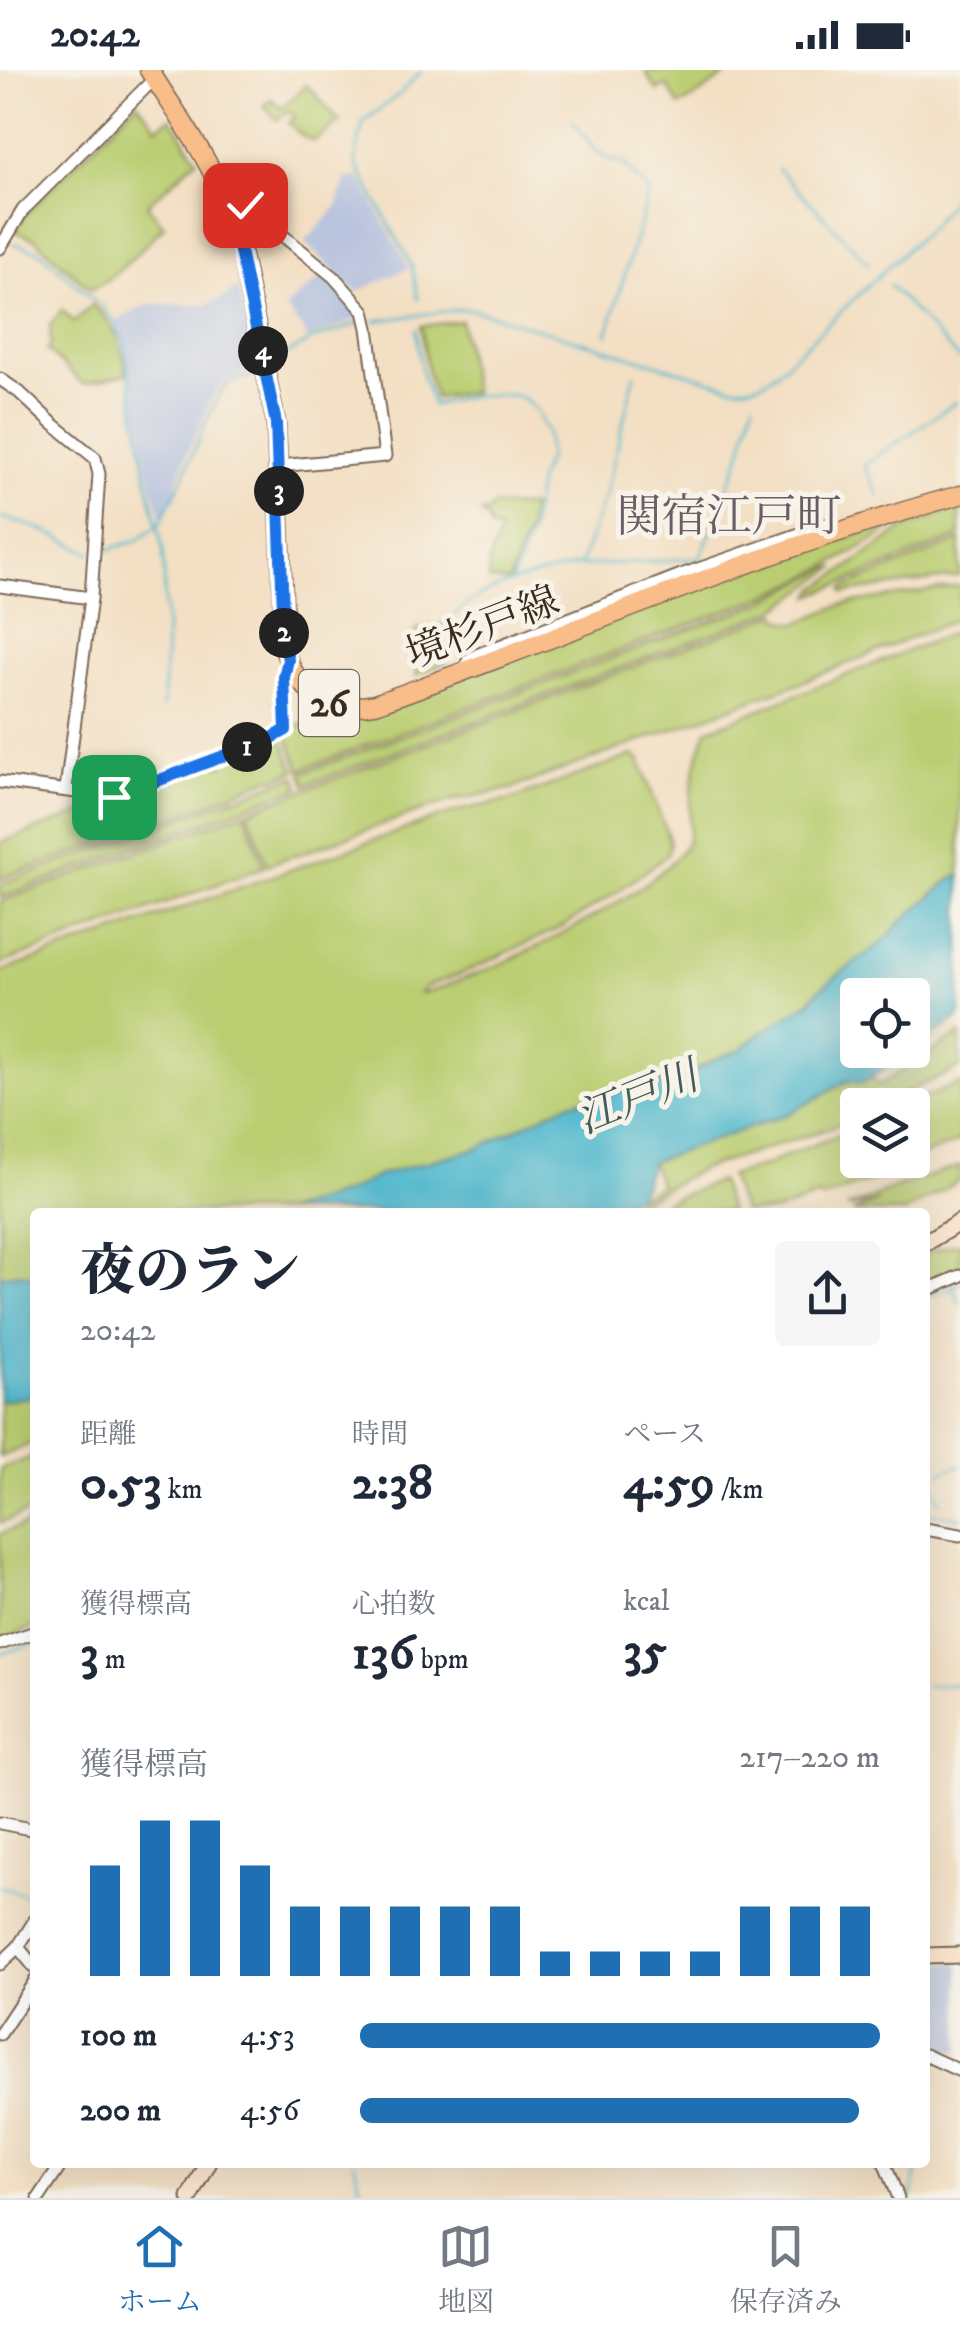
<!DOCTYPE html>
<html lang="ja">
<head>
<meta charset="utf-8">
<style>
  :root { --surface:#fff; --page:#f6f6f7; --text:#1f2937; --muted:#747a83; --line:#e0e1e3; --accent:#1f6fb2 }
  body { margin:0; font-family:"IM FELL DW Pica","Noto Serif JP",serif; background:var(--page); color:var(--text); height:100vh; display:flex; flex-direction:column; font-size:38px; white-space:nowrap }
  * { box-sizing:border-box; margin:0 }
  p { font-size:32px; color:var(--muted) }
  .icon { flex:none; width:55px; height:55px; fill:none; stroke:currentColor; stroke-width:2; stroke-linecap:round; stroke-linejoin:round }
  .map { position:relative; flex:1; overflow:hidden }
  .drawer { position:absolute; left:30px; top:1138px; width:900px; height:960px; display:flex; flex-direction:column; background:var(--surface); border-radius:10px; box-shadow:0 10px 40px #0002 }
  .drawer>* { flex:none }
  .controls { position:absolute; left:840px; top:908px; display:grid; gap:20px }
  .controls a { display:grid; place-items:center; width:90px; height:90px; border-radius:10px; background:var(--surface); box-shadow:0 10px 40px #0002; font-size:50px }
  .pin { position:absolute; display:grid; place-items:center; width:85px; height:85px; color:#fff; margin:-42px; border-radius:20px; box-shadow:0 5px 15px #0006 }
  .km { position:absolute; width:50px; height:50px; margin:-25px; border-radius:50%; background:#222; color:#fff; font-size:28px; line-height:50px; text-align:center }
  .round { display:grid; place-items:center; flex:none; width:105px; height:105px; border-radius:10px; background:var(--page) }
  .summary { display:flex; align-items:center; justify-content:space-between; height:170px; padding:0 50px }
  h1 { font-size:55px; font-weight:800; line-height:75px }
  .figures { display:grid; grid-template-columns:repeat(3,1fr); gap:15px; height:170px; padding:10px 50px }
  .figures div { display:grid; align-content:center }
  .figures b { font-size:50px; font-weight:800 }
  .figures small { font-size:28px; font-weight:400 }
  .figures p { font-size:28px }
  .chart { height:280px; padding:20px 50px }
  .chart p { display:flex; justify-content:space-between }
  .chart svg { width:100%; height:180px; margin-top:10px; stroke:var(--accent); stroke-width:6 }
  ul { padding:0 50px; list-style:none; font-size:32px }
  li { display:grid; grid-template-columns:160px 120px 1fr; align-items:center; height:75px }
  li i { height:25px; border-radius:12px; background:var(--accent) }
  .status { display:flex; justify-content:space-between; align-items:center; height:70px; padding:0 50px; background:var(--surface); direction:ltr }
  .status svg { height:28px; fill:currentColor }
  .dock { display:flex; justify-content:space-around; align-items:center; height:140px; border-top:2px solid var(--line); background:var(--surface); font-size:28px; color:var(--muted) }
  .dock a { display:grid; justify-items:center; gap:5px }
  .dock .selected { color:var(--accent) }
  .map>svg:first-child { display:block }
</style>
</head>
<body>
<div class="status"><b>20:42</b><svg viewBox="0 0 49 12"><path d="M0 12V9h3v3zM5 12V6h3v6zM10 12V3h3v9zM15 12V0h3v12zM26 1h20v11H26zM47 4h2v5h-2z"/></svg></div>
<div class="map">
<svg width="960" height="2128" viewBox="0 0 960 2128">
  <rect width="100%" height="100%" fill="#f7f3e8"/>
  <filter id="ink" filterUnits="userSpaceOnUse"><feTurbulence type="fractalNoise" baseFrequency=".01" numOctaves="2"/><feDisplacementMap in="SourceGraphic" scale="20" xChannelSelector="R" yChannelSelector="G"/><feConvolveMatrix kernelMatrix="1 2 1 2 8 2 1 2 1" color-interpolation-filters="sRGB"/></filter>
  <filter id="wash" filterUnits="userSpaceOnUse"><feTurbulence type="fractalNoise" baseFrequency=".0048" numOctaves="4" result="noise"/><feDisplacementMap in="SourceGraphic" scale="40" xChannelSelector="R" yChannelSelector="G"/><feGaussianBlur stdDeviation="2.25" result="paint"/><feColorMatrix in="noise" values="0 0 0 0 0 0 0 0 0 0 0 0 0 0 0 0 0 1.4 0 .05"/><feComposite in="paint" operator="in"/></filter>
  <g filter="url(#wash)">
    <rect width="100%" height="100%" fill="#f3dfc3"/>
    <g fill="#bac4de">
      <path d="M359 107 409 198 356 222 305 172 337 137 346 108Z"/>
      <path d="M326 203 340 217 362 247 306 269 305 262 285 238Z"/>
      <path d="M238 218 257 299 229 309 217 318 188 381 176 414 178 416 162 448 151 413 124 272 114 252 149 234 205 235 223 228Z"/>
      <path d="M958 1892 960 1899V1980L939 1985 925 1979V1893Z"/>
    </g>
    <g fill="#bacd71" stroke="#7a7c48" stroke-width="2.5">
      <path d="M651 0H733L688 32 679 36 667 15 657 21 646 3Z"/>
      <path d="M307 15 340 52 315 71C301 68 298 61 289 53L295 47 289 40 277 50 264 36 272 29 281 38Z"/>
      <path d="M137 32 157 57 171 48 197 89 147 135 164 156C142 177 118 208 90 219L35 169 15 161 26 144Z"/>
      <path d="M93 234C116 258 121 271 127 304L83 314 47 280 51 274 50 255 62 240 74 252Z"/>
      <path d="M461 251 473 322 435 328 428 305 421 256Z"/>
      <path d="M960 429V466L811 526 815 520 905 458C916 452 939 448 947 441 952 437 955 432 960 429Z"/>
      <path d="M493 436 531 437 528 459 509 512 489 510V492L500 461 491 459 488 450 481 443 488 442Z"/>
      <path d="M904 450C859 481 815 504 766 526L300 700 287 665 289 657 351 643 703 514Z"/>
      <path d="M960 470V506L844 523 843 519 847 516Z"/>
      <path d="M836 497 776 540 306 715 302 703 760 533 829 498Z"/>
      <path d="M960 516V548L812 608 510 719 449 731 267 795 248 741 778 543 780 548 795 554 841 535Z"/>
      <path d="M445 554 446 593 416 605V559Z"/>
      <path d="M960 560V804L951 809 897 856 887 869 820 919 803 937 759 964 740 980 717 988 679 1008 567 1034 478 1078 380 1105 349 1121 286 1142H35V1206L19 1203 0 1206V902L440 747 461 740 510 730 633 685 639 689 668 766 670 775 666 786 617 822 564 856 463 903 425 917 420 923C438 922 454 911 471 906 518 889 665 817 686 773 691 764 689 753 690 743 691 716 697 685 707 660Z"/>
      <path d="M282 667 295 701 275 709 269 708 206 735 0 809V773L218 692 221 696 237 684Z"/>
      <path d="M296 706 300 717 0 828V814Z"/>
      <path d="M245 742 264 797 0 894V832Z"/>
      <path d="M960 964V998L878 1035H858L857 1045 827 1059 699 1100 645 1129 638 1142H632L638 1128 660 1115 651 1092 788 1044 848 1011 863 1013 871 1007 880 1015Z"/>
      <path d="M960 1013V1071L912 1090V1035H907Z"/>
      <path d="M857 1058 858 1090H912L891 1098 892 1103 821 1129 819 1126 775 1142H743L729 1106 767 1095 790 1084Z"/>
      <path d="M960 1096V1110L905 1142H853L879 1131 847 1138 897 1117Z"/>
      <path d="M719 1111 730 1142H669L665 1132Z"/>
      <path d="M960 1173V1201L925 1215V1182Z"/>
      <path d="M35 1326V1372L0 1387V1331Z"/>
      <path d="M35 1386V1440L0 1453V1399Z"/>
      <path d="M35 1451V1557L0 1569V1464Z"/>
    </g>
    <g fill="#4fb8cd" stroke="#457176" stroke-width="2.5">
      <path d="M960 804V947L913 979 912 925H858V980H911L863 1013 847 1011 788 1044 651 1092 640 1124 628 1130 571 1142H286L349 1121 380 1105 478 1078 567 1034 605 1024 665 1013 688 1005 717 988 740 980 759 964 810 932 820 919 886 869 897 856 951 809Z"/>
      <path d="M19 1203 35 1206V1326L0 1331V1206Z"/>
    </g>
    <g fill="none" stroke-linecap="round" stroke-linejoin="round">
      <g stroke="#4fb8cd" stroke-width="2.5">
        <path d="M573 51 595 80 608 89 624 94 649 122 607 265"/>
        <path d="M778 99 869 194"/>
        <path d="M13 173 39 181 96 232"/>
        <path d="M889 215 960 290"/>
        <path d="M418 229 412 196 355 92 363 52 401 23 422 0"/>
        <path d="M101 235 114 252 124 272 148 413 163 479 166 560 163 638"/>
        <path d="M374 251 464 239 475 240 730 316C750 318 761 315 776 303L928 159 960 120"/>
        <path d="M416 260 422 304 433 335 474 325H512L523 328 536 340 547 363 548 388 539 407 531 458 512 512"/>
        <path d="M273 293 313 269 361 253"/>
        <path d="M878 425 864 395 956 332"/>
        <path d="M0 447 38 458 91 483"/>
        <path d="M99 483 138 470 160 453 181 412 208 347 222 319 231 312 258 304"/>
        <path d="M581 496 700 488 741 384 754 332"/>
        <path d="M443 595 444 557C475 514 532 508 580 495L605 426 635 304"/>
        <path d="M953 1217 960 1233"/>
        <path d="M925 1228 960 1213"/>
        <path d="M925 1396 941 1433"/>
        <path d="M940 1403 960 1395"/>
        <path d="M925 1442 960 1448"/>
        <path d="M0 1584 35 1573"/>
        <path d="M925 1615H960"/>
        <path d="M0 1817 35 1828"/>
        <path d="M354 2092 363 2128"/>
        <path d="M911 2128 919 2092"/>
      </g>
    </g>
  </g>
  <g filter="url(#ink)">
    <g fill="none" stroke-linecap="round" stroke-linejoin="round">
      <defs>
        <g id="street">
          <path d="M226 127 245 135 334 207 364 241 368 258 385 386 279 396"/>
          <path d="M0 178 23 140 155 8"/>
          <path d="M0 309 19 322 52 353 95 388 99 404 91 528 66 719"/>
          <path d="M0 516 91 528"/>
          <path d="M464 601 468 591 479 584 681 505 831 453"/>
          <path d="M0 712 114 727 283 663 286 660 284 607 288 590"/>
          <path d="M925 1221 960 1206"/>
          <path d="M925 1459 960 1465"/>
          <path d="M0 1574 35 1562"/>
          <path d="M0 1753 35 1760"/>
          <path d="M18 1877 35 1898"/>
          <path d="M0 1894 18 1877 35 1850"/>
          <path d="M0 1964 35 1911"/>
          <path d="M925 1985 960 2001"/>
          <path d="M884 2092 898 2128"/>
          <path d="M39 2128 63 2092"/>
        </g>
        <g id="secondary">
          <path d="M925 1173 960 1152"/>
          <path d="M925 1886 960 1885"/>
          <path d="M190 2128 209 2092"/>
        </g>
        <path id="primary" d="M149 0C182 52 220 103 237 162L276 353 285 581C296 623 334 642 375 634 570 565 760 480 960 425"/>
      </defs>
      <use href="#street" stroke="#7b6958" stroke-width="15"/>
      <use href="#secondary" stroke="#7b6958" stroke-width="19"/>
      <use href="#primary" stroke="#7b6958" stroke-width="21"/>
      <use href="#street" stroke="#fff" stroke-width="11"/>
      <use href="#secondary" stroke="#fce5d0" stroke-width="15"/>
      <use href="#primary" stroke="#f8bd89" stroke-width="18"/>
    </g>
  </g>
  <g fill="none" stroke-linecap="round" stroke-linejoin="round" filter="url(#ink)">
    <defs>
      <path id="route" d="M114 727 272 668 286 660 284 607 288 590 284 568 276 353 236 162 226 127 245 135"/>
    </defs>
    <use href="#route" stroke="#fff" stroke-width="20"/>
    <use href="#route" stroke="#1a73e8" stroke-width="12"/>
  </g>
  <g text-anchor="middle" stroke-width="10" stroke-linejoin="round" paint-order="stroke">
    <rect fill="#f7f3e8" stroke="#73665b" stroke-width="2.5" x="299" y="600" width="60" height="66" rx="8"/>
    <g font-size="38" font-weight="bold" fill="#3b2a1e">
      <text x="329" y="646">26</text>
    </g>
    <g font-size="40" fill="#3b2a1e" stroke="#f7f3e8">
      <text transform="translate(482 556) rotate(-21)" y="14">境杉戸線</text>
    </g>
    <g font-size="42" font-style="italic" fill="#425c5b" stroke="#f7f3e8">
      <text transform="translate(637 1026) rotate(-22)" y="15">江戸川</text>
    </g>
    <g font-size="45" fill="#6b5c65" stroke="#f7f3e8">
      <text x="729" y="461">関宿江戸町</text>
    </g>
  </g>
</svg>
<div class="controls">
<a><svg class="icon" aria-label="locate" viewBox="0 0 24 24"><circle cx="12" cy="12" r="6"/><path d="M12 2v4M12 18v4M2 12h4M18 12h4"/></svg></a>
<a><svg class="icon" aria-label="layers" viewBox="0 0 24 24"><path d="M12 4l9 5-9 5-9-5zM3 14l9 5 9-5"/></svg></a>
</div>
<div class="pin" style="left:114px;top:727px;background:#1e9e55"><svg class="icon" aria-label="arrive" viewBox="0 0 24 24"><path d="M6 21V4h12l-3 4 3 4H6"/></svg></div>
<div class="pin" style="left:245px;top:135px;background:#d93025"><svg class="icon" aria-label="check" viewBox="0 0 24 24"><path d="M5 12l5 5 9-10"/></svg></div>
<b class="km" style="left:247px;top:677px">1</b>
<b class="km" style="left:284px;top:563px">2</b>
<b class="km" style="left:279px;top:421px">3</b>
<b class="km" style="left:263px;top:281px">4</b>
<section class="drawer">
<div class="summary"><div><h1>夜のラン</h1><p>20:42</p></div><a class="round"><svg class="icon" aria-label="share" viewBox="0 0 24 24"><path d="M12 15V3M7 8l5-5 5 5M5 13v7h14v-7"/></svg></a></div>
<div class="figures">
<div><p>距離</p><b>0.53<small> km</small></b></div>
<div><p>時間</p><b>2:38</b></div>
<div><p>ペース</p><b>4:59<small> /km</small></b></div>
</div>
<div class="figures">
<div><p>獲得標高</p><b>3<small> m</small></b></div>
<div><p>心拍数</p><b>136<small> bpm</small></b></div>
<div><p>kcal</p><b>35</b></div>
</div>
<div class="chart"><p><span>獲得標高</span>217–220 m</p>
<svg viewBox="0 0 160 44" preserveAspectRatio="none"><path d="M5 44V17M15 44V6M25 44V6M35 44V17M45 44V27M55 44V27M65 44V27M75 44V27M85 44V27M95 44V38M105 44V38M115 44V38M125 44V38M135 44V27M145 44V27M155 44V27"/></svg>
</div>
<ul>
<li><b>100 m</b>4:53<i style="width:100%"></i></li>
<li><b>200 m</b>4:56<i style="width:96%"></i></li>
</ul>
</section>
</div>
<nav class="dock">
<a class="selected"><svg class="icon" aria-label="home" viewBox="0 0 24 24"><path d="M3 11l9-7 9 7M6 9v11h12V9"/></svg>ホーム</a>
<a><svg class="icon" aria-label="map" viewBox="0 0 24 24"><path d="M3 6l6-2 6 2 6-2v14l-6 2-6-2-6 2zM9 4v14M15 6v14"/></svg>地図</a>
<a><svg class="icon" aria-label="saved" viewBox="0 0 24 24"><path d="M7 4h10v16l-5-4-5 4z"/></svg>保存済み</a>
</nav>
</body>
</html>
